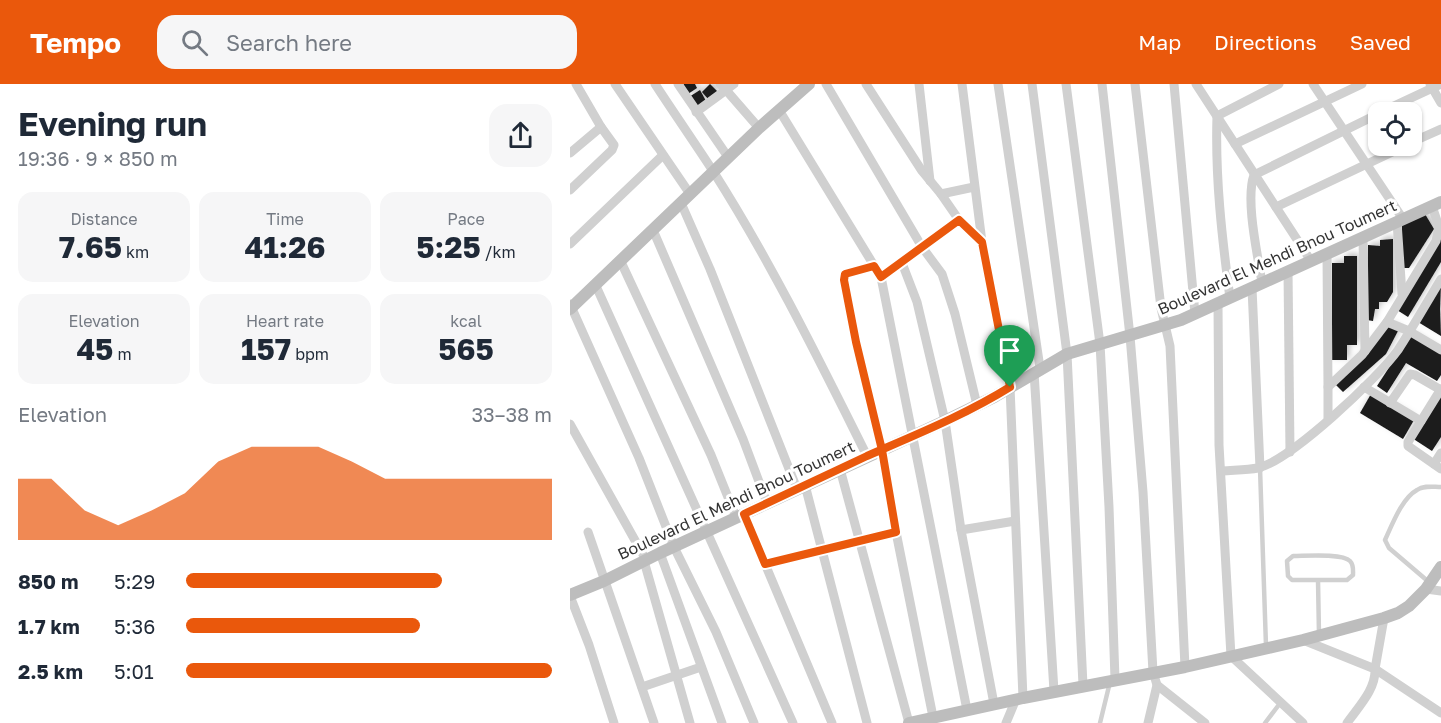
<!DOCTYPE html>
<html lang="en">
<head>
<meta charset="utf-8">
<style>
  :root { --surface:#fff; --page:#f6f6f7; --text:#1f2937; --muted:#747a83; --accent:#ea580c }
  body { margin:0; font-family:"Golos Text",sans-serif; background:var(--page); color:var(--text); height:100vh; display:flex; flex-direction:column; font-size:22px; white-space:nowrap }
  * { box-sizing:border-box; margin:0 }
  p { font-size:20px; color:var(--muted) }
  .icon { flex:none; width:33px; height:33px; fill:none; stroke:currentColor; stroke-width:2; stroke-linecap:round; stroke-linejoin:round }
  .map { position:relative; flex:1; overflow:hidden }
  .side { display:flex; flex-direction:column; background:var(--surface); width:570px }
  .side>* { flex:none }
  .tools { position:absolute; left:798px; top:18px; display:grid; gap:12px }
  .tools a { display:grid; place-items:center; width:54px; height:54px; border-radius:12px; background:var(--surface); box-shadow:0 2px 4px #0004; font-size:30px }
  .pin { position:absolute; display:grid; place-items:center; width:51px; height:51px; color:#fff; margin:-62px -26px; border-radius:50% 50% 50% 0; rotate:-45deg; box-shadow:0 0 6px #0007 }
  .pin .icon { rotate:45deg }
  .round { display:grid; place-items:center; flex:none; width:63px; height:63px; border-radius:18px; background:var(--page) }
  .head { display:flex; align-items:center; justify-content:space-between; height:102px; padding:0 18px }
  h1 { font-size:33px; font-weight:700; line-height:45px }
  .stats { display:grid; grid-template-columns:repeat(3,1fr); gap:9px; height:102px; padding:6px 18px }
  .stats div { display:grid; align-content:center; border-radius:15px; background:var(--page); text-align:center }
  .stats b { font-size:30px; font-weight:700 }
  .stats small { font-size:16px; font-weight:400 }
  .stats p { font-size:16px }
  .chart { height:168px; padding:12px 18px }
  .chart p { display:flex; justify-content:space-between }
  .chart svg { width:100%; height:108px; margin-top:6px; fill:var(--accent); opacity:.7 }
  ul { padding:0 18px; list-style:none; font-size:20px }
  li { display:grid; grid-template-columns:96px 72px 1fr; align-items:center; height:45px }
  li i { height:15px; border-radius:8px; background:var(--accent) }
  header { display:flex; align-items:center; gap:36px; box-sizing:border-box; height:84px; padding:0 30px; background:var(--accent); color:#fff }
  header strong { font-size:28px }
  nav { display:flex; gap:33px; margin-inline-start:auto; font-size:21px }
  .search { width:420px; height:54px; background:var(--page); display:flex; align-items:center; gap:15px; box-sizing:border-box; padding:0 21px; border-radius:18px; color:var(--muted); font-size:22px }
  main { display:flex; flex:1; min-height:0 }
  .map>svg:first-child { display:block }
</style>
</head>
<body>
<header>
<strong>Tempo</strong>
<div class="search"><svg class="icon" aria-label="search" viewBox="0 0 24 24"><circle cx="10" cy="10" r="6"/><path d="M15 15l6 6"/></svg>Search here</div>
<nav><a>Map</a><a>Directions</a><a>Saved</a></nav>
</header>
<main>
<section class="side">
<div class="head"><div><h1>Evening run</h1><p>19:36 · 9 × 850 m</p></div><a class="round"><svg class="icon" aria-label="share" viewBox="0 0 24 24"><path d="M12 15V3M7 8l5-5 5 5M5 13v7h14v-7"/></svg></a></div>
<div class="stats">
<div><p>Distance</p><b>7.65<small> km</small></b></div>
<div><p>Time</p><b>41:26</b></div>
<div><p>Pace</p><b>5:25<small> /km</small></b></div>
</div>
<div class="stats">
<div><p>Elevation</p><b>45<small> m</small></b></div>
<div><p>Heart rate</p><b>157<small> bpm</small></b></div>
<div><p>kcal</p><b>565</b></div>
</div>
<div class="chart"><p><span>Elevation</span>33–38 m</p>
<svg viewBox="0 0 160 44" preserveAspectRatio="none"><path d="M0 44V19L10 19L20 32L30 38L40 32L50 25L60 12L70 6L80 6L90 6L100 12L110 19L120 19L130 19L140 19L150 19L160 19V44z"/></svg>
</div>
<ul>
<li><b>850 m</b>5:29<i style="width:70%"></i></li>
<li><b>1.7 km</b>5:36<i style="width:64%"></i></li>
<li><b>2.5 km</b>5:01<i style="width:100%"></i></li>
</ul>
</section>
<div class="map">
<svg width="871" height="639" viewBox="0 0 871 639">
  <defs>
    <filter id="shadow"><feDropShadow dx="2.5" dy="-2.5" stdDeviation="3" flood-color="#0004"/></filter>
  </defs>
  <rect width="100%" height="100%" fill="#fff"/>
  <g fill="#1a1a1a" filter="url(#shadow)">
    <path d="M114 0H125L127 4 118 10 112 2Z"/>
    <path d="M140 0 148 8 138 15 132 8Z"/>
    <path d="M130 6 136 17 127 24 119 13Z"/>
    <path d="M855 130 864 145 839 184H832V141Z"/>
    <path d="M871 154V178L838 233 827 226Z"/>
    <path d="M823 155V208L817 218H809V225H805L803 237 797 236 798 161 810 162V156Z"/>
    <path d="M774 172H787V261H777V276H762V179H774Z"/>
    <path d="M871 200 870 225 871 252 848 238Z"/>
    <path d="M818 240 829 245 816 270 773 308 764 299Z"/>
    <path d="M841 250 871 269V291L867 297 836 279 817 309 807 302Z"/>
    <path d="M871 309V353L862 367 842 354Z"/>
    <path d="M801 310 844 336 833 355 790 329Z"/>
  </g>
  <g fill="none" stroke-linecap="round" stroke-linejoin="round">
    <g stroke="#d0d0d0" stroke-width="4.5">
      <path d="M690 384 696 562"/>
      <path d="M748 496H722L718 492 717 477 723 472C736 472 772 469 780 477 784 481 783 486 783 491L777 496H748L749 551"/>
      <path d="M860 499 819 464 815 456C822 441 832 414 847 406 854 401 863 403 871 403"/>
      <path d="M530 639 540 598"/>
      <path d="M695 639 711 618"/>
    </g>
    <g stroke="#d0d0d0" stroke-width="9">
      <path d="M6 0 31 43"/>
      <path d="M45 0 120 110"/>
      <path d="M85 0C104 29 124 58 143 87 201 178 249 276 297 372"/>
      <path d="M108 0 158 73"/>
      <path d="M164 0 156 6 189 44"/>
      <path d="M256 0 352 163 372 190 385 230 407 321"/>
      <path d="M296 0 352 87 371 110 389 136 412 158"/>
      <path d="M349 0 360 97"/>
      <path d="M392 0 412 158 440 303 453 614"/>
      <path d="M428 0 470 284"/>
      <path d="M462 0 497 270 513 601"/>
      <path d="M496 0 530 260 539 423 545 595"/>
      <path d="M532 0 560 252 573 408 583 588 587 601 578 639"/>
      <path d="M565 0 591 224 600 262 615 583"/>
      <path d="M604 0 625 230"/>
      <path d="M626 0 741 177"/>
      <path d="M743 0 833 135"/>
      <path d="M860 0 871 19"/>
      <path d="M209 26 311 193 397 626"/>
      <path d="M126 28 156 6 150 0"/>
      <path d="M811 28 871 0"/>
      <path d="M842 58 871 45"/>
      <path d="M665 60 792 0"/>
      <path d="M0 69 31 43 44 61 42 66 0 106"/>
      <path d="M371 110 404 103"/>
      <path d="M111 119 140 185 227 405"/>
      <path d="M862 122 869 143 866 157 817 238 839 247 871 266"/>
      <path d="M706 123 835 62"/>
      <path d="M827 138 832 210"/>
      <path d="M83 146 173 355 197 419"/>
      <path d="M793 153 795 267"/>
      <path d="M0 160 93 71"/>
      <path d="M757 170 758 303 792 271 817 238"/>
      <path d="M51 178 141 371 166 433"/>
      <path d="M332 179 347 218 375 337 391 446 424 620"/>
      <path d="M304 182 277 189 274 196 286 258 312 366 326 448 363 633"/>
      <path d="M718 187 720 368"/>
      <path d="M311 193 389 136"/>
      <path d="M692 199C688 172 675 116 684 91L808 30"/>
      <path d="M26 202 223 639"/>
      <path d="M682 204 690 384"/>
      <path d="M660 214C652 154 645 93 647 32L709 0"/>
      <path d="M0 220 69 374 104 463 146 548 184 639"/>
      <path d="M648 220 649 361 661 572 733 639"/>
      <path d="M464 288 484 607"/>
      <path d="M794 303 851 337"/>
      <path d="M871 305 838 358V362L871 385"/>
      <path d="M820 319 840 290 845 291 871 306"/>
      <path d="M758 334V303"/>
      <path d="M0 340 76 476"/>
      <path d="M864 380 871 369"/>
      <path d="M270 385 339 639"/>
      <path d="M652 387C664 386 677 386 688 384 721 376 808 294 828 266 843 243 857 218 871 195"/>
      <path d="M235 401 297 639"/>
      <path d="M174 430 262 639"/>
      <path d="M391 446 445 437"/>
      <path d="M18 448 84 639"/>
      <path d="M90 469 152 639"/>
      <path d="M74 477 120 639"/>
      <path d="M195 480 326 448"/>
      <path d="M856 505 871 507"/>
      <path d="M0 512 19 561 44 639"/>
      <path d="M814 534 805 585 871 629"/>
      <path d="M733 556 805 585C806 605 789 622 777 639"/>
      <path d="M587 601 635 639"/>
      <path d="M72 603 131 583"/>
      <path d="M436 639 446 615"/>
    </g>
    <g stroke="#bdbdbd" stroke-width="12">
      <path d="M0 225 189 44 239 0"/>
      <path d="M0 511 34 497 90 469 375 337 424 313 497 270 611 236 871 118"/>
      <path d="M339 639 453 614 615 583 733 556 814 534 828 529 839 522 856 505 871 483"/>
    </g>
  </g>
  <g fill="none" stroke-linecap="round" stroke-linejoin="round">
    <defs>
      <path id="route" d="M440 303C395 331 345 351 297 372L174 430 195 480 326 448 312 366 286 258 274 196 275 190 304 182 311 193 389 136 412 158 440 303"/>
    </defs>
    <use href="#route" stroke="#fff" stroke-width="12"/>
    <use href="#route" stroke="#ea580c" stroke-width="8"/>
  </g>
  <g text-anchor="middle" stroke-width="6" stroke-linejoin="round" paint-order="stroke">
    <g font-size="16" fill="#333" stroke="#fff">
      <text transform="translate(707 173) rotate(-24)" y="6">Boulevard El Mehdi Bnou Toumert</text>
      <text transform="translate(166 416) rotate(-25)" y="6">Boulevard El Mehdi Bnou Toumert</text>
    </g>
  </g>
</svg>
<div class="tools">
<a><svg class="icon" aria-label="locate" viewBox="0 0 24 24"><circle cx="12" cy="12" r="6"/><path d="M12 2v4M12 18v4M2 12h4M18 12h4"/></svg></a>
</div>
<div class="pin" style="left:440px;top:303px;background:#1e9e55"><svg class="icon" aria-label="arrive" viewBox="0 0 24 24"><path d="M6 21V4h12l-3 4 3 4H6"/></svg></div>
</div>
</main>
</body>
</html>
